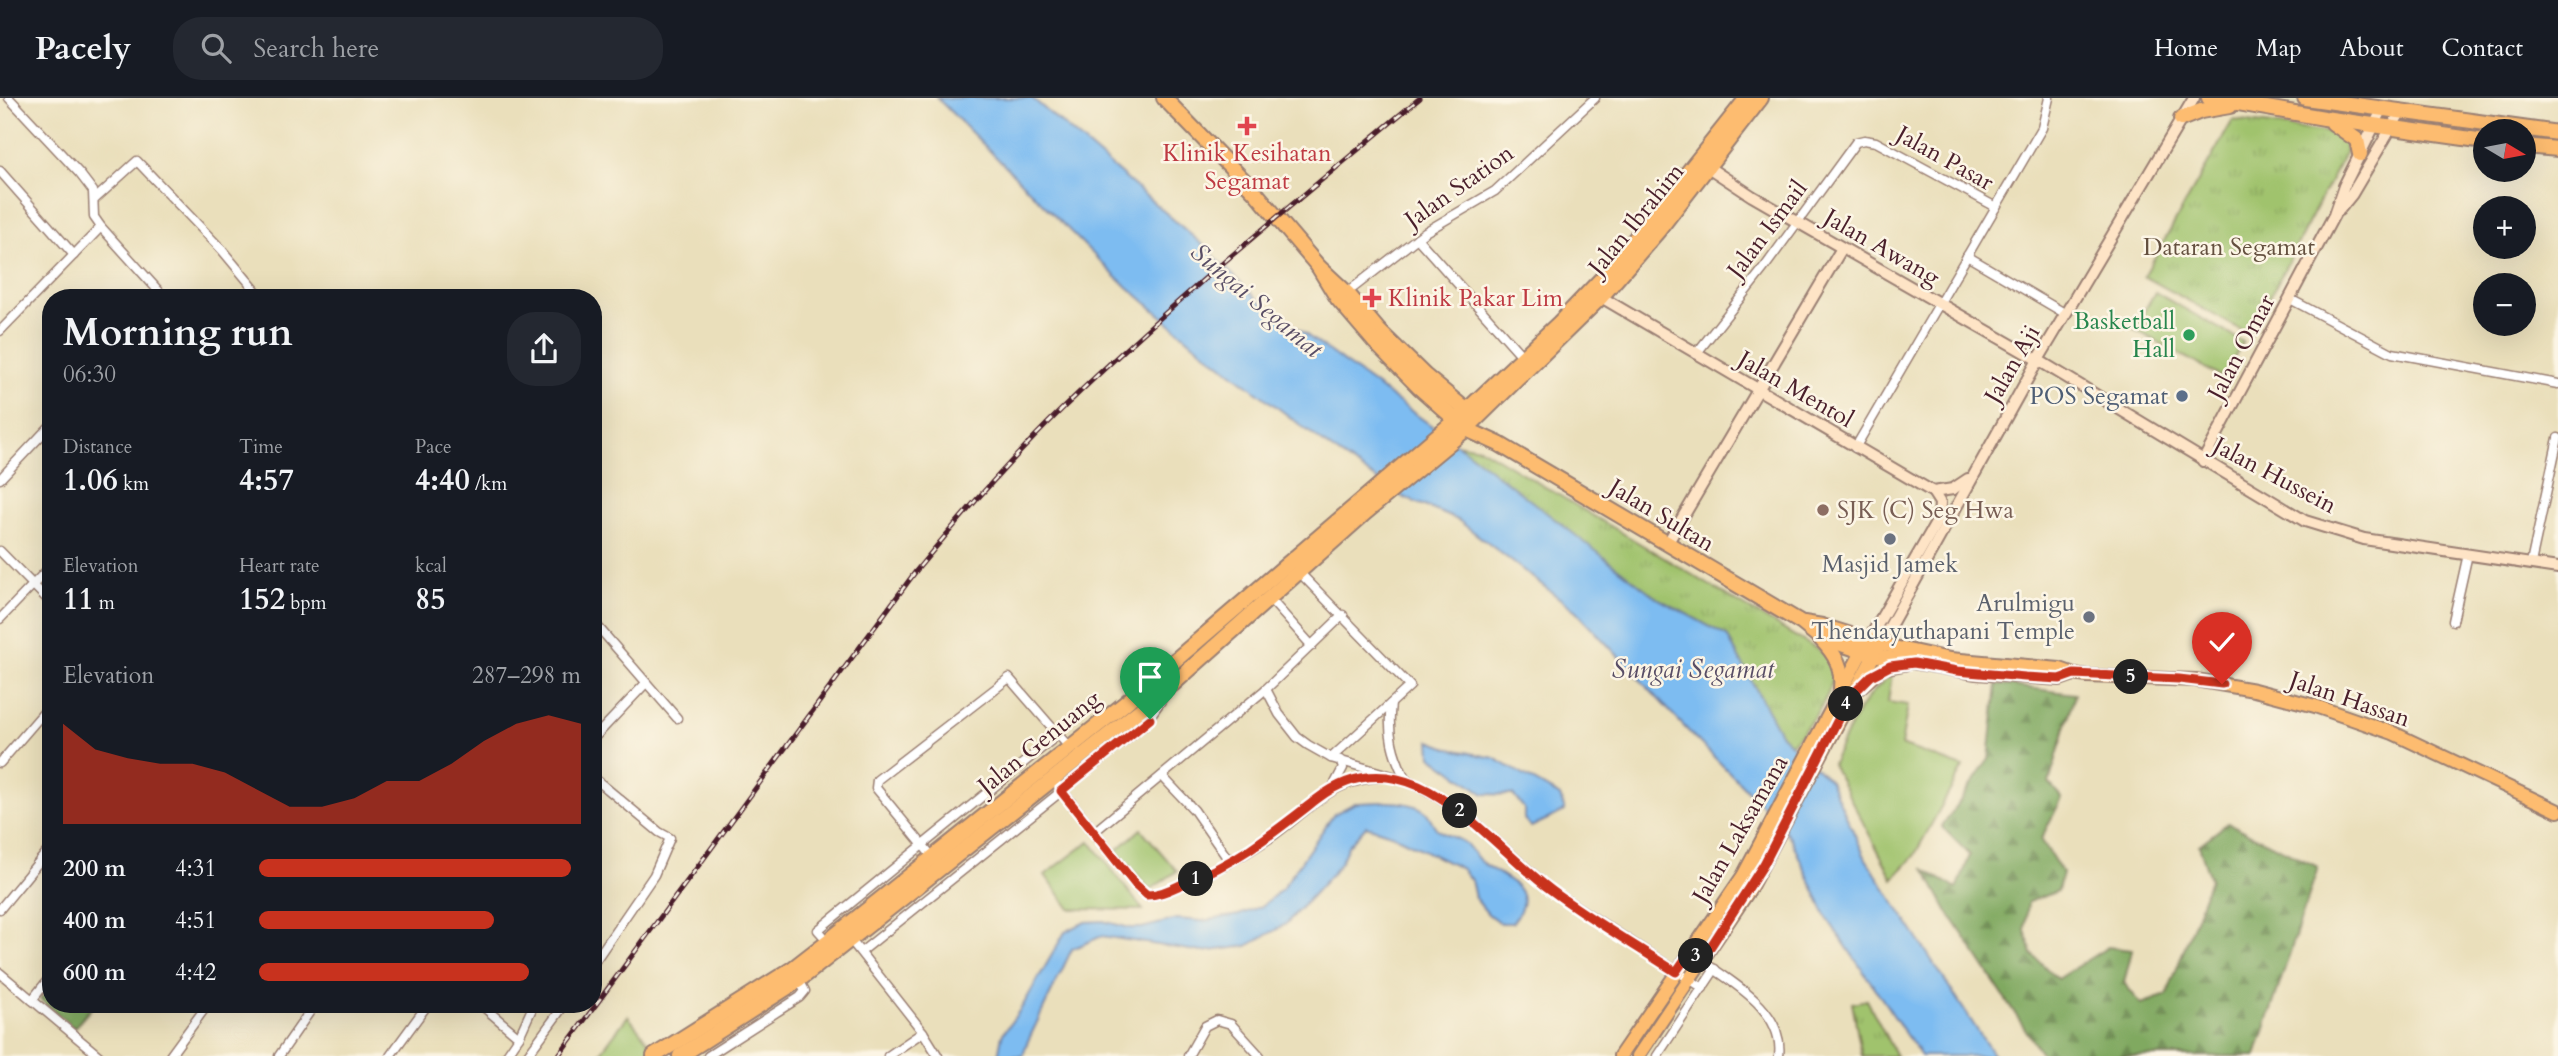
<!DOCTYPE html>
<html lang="en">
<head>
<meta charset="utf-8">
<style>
  :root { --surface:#171b24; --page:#242831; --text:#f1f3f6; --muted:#9ea1a6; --line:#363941; --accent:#c8321e }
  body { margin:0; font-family:Cardo,serif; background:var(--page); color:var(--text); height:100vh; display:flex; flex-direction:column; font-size:26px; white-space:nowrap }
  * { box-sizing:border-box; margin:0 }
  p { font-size:23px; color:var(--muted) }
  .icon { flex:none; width:38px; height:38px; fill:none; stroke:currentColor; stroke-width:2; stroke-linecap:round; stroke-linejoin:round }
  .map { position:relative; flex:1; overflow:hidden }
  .details { position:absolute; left:42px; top:191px; width:560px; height:724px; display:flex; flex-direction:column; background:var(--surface); border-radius:28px; box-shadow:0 7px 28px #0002 }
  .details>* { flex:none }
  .needle { width:46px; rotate:100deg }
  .tools { position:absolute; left:2473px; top:21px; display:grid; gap:14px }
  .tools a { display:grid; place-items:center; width:63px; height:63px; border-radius:50%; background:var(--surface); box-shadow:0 7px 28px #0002; font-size:35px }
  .pin { position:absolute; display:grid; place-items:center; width:60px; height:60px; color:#fff; margin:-72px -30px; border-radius:50% 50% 50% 0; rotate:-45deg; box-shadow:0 0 7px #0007 }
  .pin .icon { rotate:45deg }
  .km { position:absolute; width:35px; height:35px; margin:-18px; border-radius:50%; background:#222; color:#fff; font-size:19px; line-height:35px; text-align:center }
  .round { display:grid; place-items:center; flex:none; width:74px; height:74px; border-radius:28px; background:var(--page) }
  .head { display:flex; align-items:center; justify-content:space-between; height:119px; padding:0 21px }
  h1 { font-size:38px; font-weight:600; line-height:52px }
  .figures { display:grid; grid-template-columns:repeat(3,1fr); gap:10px; height:119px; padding:7px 21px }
  .figures div { display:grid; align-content:center }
  .figures b { font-size:30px; font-weight:600 }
  .figures small { font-size:19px; font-weight:400 }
  .figures p { font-size:19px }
  .chart { height:196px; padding:14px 21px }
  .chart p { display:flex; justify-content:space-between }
  .chart svg { width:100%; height:126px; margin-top:7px; fill:var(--accent); opacity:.7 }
  ul { padding:0 21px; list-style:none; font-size:23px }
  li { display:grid; grid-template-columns:112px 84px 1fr; align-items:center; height:52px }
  li i { height:18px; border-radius:9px; background:var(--accent) }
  header { display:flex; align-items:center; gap:42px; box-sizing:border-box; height:98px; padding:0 35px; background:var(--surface); border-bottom:2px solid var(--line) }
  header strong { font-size:33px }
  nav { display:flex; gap:38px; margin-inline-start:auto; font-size:24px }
  .search { width:490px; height:63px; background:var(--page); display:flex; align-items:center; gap:18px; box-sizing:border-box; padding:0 24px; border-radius:28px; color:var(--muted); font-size:26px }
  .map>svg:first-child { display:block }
</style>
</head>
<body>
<header>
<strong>Pacely</strong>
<div class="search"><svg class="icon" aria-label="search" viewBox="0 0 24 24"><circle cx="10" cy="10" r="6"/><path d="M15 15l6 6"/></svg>Search here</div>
<nav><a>Home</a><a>Map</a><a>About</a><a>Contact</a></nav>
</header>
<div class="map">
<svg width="2558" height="958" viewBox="0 0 2558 958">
  <defs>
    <pattern id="forest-firs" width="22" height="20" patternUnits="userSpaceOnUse" patternTransform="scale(1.75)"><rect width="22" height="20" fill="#80a960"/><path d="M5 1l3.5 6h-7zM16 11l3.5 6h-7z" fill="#6b894f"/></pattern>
    <pattern id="park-tufts" width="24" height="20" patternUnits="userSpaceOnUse" patternTransform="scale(1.75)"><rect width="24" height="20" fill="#a0c36d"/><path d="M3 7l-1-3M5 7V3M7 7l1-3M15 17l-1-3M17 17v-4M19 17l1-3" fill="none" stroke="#8ba75f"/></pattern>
  </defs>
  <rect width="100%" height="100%" fill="#fcf5e5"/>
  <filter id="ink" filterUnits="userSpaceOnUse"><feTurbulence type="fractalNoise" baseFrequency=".0143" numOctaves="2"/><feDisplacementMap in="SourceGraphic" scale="14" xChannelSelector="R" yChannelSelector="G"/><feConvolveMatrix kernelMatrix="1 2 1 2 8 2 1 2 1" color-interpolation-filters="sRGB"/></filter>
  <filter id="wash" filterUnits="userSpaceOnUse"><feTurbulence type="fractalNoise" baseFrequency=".00686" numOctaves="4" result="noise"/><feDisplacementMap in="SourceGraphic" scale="28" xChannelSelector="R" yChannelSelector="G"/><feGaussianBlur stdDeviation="1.57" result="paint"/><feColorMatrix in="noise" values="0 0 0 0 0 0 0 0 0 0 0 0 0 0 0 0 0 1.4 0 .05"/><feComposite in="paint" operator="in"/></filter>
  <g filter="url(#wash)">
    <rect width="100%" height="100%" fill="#eadfbb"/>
    <g fill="#a0c36d" stroke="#75714c" stroke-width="2">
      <path d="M2155 194 2243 244 2223 280 2134 231Z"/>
      <path d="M1892 576 1888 604 1908 607 1901 647 1963 669 1914 758 1893 781 1832 666C1850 629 1859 602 1892 576Z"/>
      <path d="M1141 731 1177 773 1150 792 1116 753Z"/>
      <path d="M1090 743 1143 812 1070 811 1045 777Z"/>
      <path d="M628 918 654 951 642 958H598Z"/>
    </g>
    <g fill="url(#forest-firs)" stroke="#656446" stroke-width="2">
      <path d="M1997 586 2075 596 2049 685 2062 700 2041 741 2062 775 2058 793 2028 804 2025 832 2032 856 2057 881 2108 849 2132 852 2124 885 2141 906 2167 897 2210 781 2199 747 2228 725 2318 769 2256 958H2043L1948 814 1925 772 1957 791 1970 757 1942 729 1989 661Z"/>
      <path d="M51 889V906L94 907 74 930 40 901Z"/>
    </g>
    <g fill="url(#park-tufts)" stroke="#75714c" stroke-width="2">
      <path d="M2233 22 2340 36 2346 53 2250 237 2144 178Z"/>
      <path d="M1455 346 1480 350 1833 561C1839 592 1812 624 1791 646L1781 637 1727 538 1657 500Z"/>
      <path d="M1867 902 1896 958H1862L1852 905Z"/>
    </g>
    <g fill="#7dbcf1" stroke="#646e8e" stroke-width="2">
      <path d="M937 0H1032L1203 147 1257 201 1469 355 1657 500 1727 538 1781 637 1830 683 1866 761 1994 958H1921L1827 820 1790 739 1761 706 1692 637 1576 513 1458 422 1403 399 1333 352 1193 245 1115 178Z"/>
      <path d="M1430 643 1451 651 1494 660 1560 698 1565 713 1531 729 1524 721V710L1513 697 1484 696 1431 658Z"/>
      <path d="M1355 705C1376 705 1406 700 1425 713 1430 717 1432 726 1437 731 1445 738 1458 739 1466 746 1472 752 1477 761 1484 766 1508 783 1540 791 1512 825H1500L1488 816 1475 800 1471 782 1462 771 1391 736 1366 728 1348 748 1341 764 1330 778 1286 826 1247 848 1202 854 1102 838 1072 851 1027 945 1023 958H998L1002 937 1022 909 1065 834 1085 824 1103 823 1130 830H1142L1177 821 1202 823 1239 817 1262 808 1282 791 1334 716Z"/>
    </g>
  </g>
  <g filter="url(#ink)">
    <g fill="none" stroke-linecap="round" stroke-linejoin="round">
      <defs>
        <g id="street">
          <path d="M9 0 80 76 93 93 94 119 101 129 165 200"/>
          <path d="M0 73 74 157"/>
          <path d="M95 101 137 63 222 152 262 200"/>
          <path d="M1417 140 1523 259"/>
          <path d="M1967 158 2066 216"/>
          <path d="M1344 197 1425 134 1495 93 1595 0"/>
          <path d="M2290 201 2392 255 2558 286"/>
          <path d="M0 233 101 129"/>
          <path d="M1696 256 1764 170 1856 44 1864 42 1876 44 1996 109"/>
          <path d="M1855 350 2042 30 2049 0"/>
          <path d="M0 381 51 327"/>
          <path d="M0 453 51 505"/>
          <path d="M2531 465 2558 340"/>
          <path d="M1299 474 1410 588 1331 660"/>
          <path d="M1270 501 1312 548"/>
          <path d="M0 521 51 468"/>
          <path d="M593 523 677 620"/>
          <path d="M2453 523 2468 456"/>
          <path d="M1266 591 1279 616 1297 639 1308 647 1331 660 1406 682 1432 695 1479 728 1551 792 1703 890"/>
          <path d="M1391 606C1387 635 1393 657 1406 682"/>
          <path d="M593 641 646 585"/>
          <path d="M0 665 51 606"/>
          <path d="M1162 678 1194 712 1230 764"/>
          <path d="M593 679 659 734 670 740 654 777 593 866"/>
          <path d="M1052 680 1135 786 1147 797C1160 797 1172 791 1183 786 1214 774 1243 758 1270 740 1313 710 1329 680 1387 679"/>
          <path d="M1333 689 1343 670 1340 662"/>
          <path d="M1094 734 1266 591 1343 517"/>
          <path d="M935 762 876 690 877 682 1009 580 1069 649"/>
          <path d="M0 811 51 749"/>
          <path d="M850 841 923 934 938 958"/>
          <path d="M828 843 818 832 1059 636"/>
          <path d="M861 854 1144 627 1165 597"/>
          <path d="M1698 860C1729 883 1785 911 1779 958"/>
          <path d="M0 875 99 958"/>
          <path d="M32 902 51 878"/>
          <path d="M480 906 519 939"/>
          <path d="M170 958 208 906"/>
          <path d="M279 958 315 906"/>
          <path d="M390 958 428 906"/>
          <path d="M506 958 519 939 534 906"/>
          <path d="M527 958 565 906"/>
          <path d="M708 958 800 899 805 893 799 882"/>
          <path d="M888 958 923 934"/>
          <path d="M1188 958 1205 928 1217 922 1231 926 1260 958"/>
          <path d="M1657 958 1715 871"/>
        </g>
        <g id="secondary">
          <path d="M1708 69 1752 98 2038 262 2305 423 2364 441 2558 470"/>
          <path d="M2339 112 2352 96 2400 15"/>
          <path d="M1601 199 1933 394 1953 391 1968 381"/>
          <path d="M2203 363 2334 117 2344 88 2382 12"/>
          <path d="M1667 446 1842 150"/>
          <path d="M1868 543 1939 420 1940 405 1933 394"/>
          <path d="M1880 546 2038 262 2194 0"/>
        </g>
        <g id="primary">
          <path d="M1873 557 1976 575 2060 581 2074 576"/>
          <path d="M1859 590 1882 570 1904 566"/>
          <path d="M1620 958 1743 778 1866 546"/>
          <path d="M1638 958 1749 792 1880 546 1950 561 2060 571 2074 576 2087 578 2196 582 2254 592 2315 608 2393 635 2558 713"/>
        </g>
        <g id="highway">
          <path d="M1164 0 1256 95 1318 168 1347 195 1379 233 1425 278 1472 317"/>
          <path d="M2209 0 2324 20 2485 43"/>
          <path d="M2305 0 2558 35"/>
          <path d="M2181 21 2201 13 2230 8"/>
          <path d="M2333 25 2357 42 2360 56"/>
          <path d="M2524 48 2558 51"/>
          <path d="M1318 168 1338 201 1374 243 1419 289 1466 331 1499 346 1802 525 1818 538 1873 557"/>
          <path d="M1804 525 1822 528 1880 546"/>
          <path d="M1821 541C1836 557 1843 570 1841 591"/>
          <path d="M654 958 792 871 828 843 1123 607 1466 313 1559 225 1611 171 1747 0"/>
          <path d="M680 958 799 882 1173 586 1366 414 1466 331 1601 199 1658 133 1761 0"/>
        </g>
      </defs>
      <use href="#street" stroke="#9a7f73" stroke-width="11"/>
      <use href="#secondary" stroke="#9a7f73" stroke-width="14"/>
      <use href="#primary" stroke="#9a7f73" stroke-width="16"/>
      <use href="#highway" stroke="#9a7f73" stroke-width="18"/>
      <use href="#street" stroke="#fff" stroke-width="8"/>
      <use href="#secondary" stroke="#fee4c6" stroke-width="10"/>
      <use href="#primary" stroke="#fdbc70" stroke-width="12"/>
      <use href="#highway" stroke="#fdbc70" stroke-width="14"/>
      <defs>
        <path id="rail" d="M558 958 916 473C962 417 1010 362 1062 311 1175 201 1299 101 1420 0"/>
      </defs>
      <use href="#rail" stroke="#4a1f2b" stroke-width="5"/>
      <use href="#rail" stroke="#fcf5e5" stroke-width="2.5" stroke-dasharray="8" stroke-linecap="butt"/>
    </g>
  </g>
  <g fill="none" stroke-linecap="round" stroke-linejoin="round" filter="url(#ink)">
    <defs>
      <path id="route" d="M1150 621 1061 693 1135 786 1147 797C1160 797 1171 791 1183 786 1238 764 1272 736 1317 701 1408 630 1486 744 1551 792 1591 822 1635 847 1676 874L1690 854 1702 862 1764 766 1849 600 1871 578 1890 568 1914 565 1957 573 2025 579 2060 581 2074 576 2179 581 2222 586"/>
    </defs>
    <use href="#route" stroke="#fff" stroke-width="14"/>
    <use href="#route" stroke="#c8321e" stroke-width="9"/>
  </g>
  <g fill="#e0444e" stroke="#fcf5e5" stroke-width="2.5">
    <path d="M1243.5 17.5h7v7h7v7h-7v7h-7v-7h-7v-7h7z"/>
    <path d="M1368.5 189.5h7v7h7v7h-7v7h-7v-7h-7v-7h7z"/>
  </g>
  <circle fill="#2e9e5b" stroke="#fcf5e5" stroke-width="2.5" cx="2189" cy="237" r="7"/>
  <circle fill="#5c6f8a" stroke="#fcf5e5" stroke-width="2.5" cx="2182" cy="298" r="7"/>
  <circle fill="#8d6e63" stroke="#fcf5e5" stroke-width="2.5" cx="1823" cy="412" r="7"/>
  <g fill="#6b7280" stroke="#fcf5e5" stroke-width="2.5">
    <circle cx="1890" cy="441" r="7"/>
    <circle cx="2089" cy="519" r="7"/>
  </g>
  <g text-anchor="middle" stroke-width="5" stroke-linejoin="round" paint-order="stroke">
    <g font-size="24" fill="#be3a42" stroke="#fcf5e5">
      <text x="1247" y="63">Klinik Kesihatan<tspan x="1247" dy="28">Segamat</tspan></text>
      <text x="1388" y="208" text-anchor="start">Klinik Pakar Lim</text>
    </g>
    <g font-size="24" fill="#4a1f2b" stroke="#fcf5e5">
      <text transform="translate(1945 60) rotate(29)" y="8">Jalan Pasar</text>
      <text transform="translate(1459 88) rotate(-35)" y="8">Jalan Station</text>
      <text transform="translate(1636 121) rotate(-51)" y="8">Jalan Ibrahim</text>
      <text transform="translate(1767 131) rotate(-53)" y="8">Jalan Ismail</text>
      <text transform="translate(1882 149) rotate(30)" y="8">Jalan Awang</text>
      <text transform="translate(2241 249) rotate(-62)" y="8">Jalan Omar</text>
      <text transform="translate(2012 266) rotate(-60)" y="8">Jalan Aji</text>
      <text transform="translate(1796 291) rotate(30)" y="8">Jalan Mentol</text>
      <text transform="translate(2275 377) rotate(28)" y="8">Jalan Hussein</text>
      <text transform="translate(1662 417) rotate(31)" y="8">Jalan Sultan</text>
      <text transform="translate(2350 601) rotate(19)" y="8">Jalan Hassan</text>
      <text transform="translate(1039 644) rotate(-39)" y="8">Jalan Genuang</text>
      <text transform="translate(1740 731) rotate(-60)" y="8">Jalan Laksamana</text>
    </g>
    <g font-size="24" fill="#64503f" stroke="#fcf5e5">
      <text x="2229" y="157">Dataran Segamat</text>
    </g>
    <g font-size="24" fill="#27864d" stroke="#fcf5e5" text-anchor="end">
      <text x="2175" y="231">Basketball<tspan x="2175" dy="28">Hall</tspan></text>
    </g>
    <g font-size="24" fill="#4e5e75" stroke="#fcf5e5" text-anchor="end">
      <text x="2168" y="306">POS Segamat</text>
    </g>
    <g font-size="24" fill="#785e54" stroke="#fcf5e5" text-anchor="start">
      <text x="1837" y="420">SJK (C) Seg Hwa</text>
    </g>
    <g font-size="24" fill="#5b616d" stroke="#fcf5e5">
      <text x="1890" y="474">Masjid Jamek</text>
      <text x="2075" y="513" text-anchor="end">Arulmigu<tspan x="2075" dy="28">Thendayuthapani Temple</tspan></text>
    </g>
    <g font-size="26" font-style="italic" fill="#594e66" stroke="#fcf5e5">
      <text transform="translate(1257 202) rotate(40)" y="9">Sungai Segamat</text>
      <text x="1693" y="580">Sungai Segamat</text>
    </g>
  </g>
</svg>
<div class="tools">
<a><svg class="needle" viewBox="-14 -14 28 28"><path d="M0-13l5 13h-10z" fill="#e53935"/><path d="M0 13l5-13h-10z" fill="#9ea1a6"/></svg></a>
<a>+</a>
<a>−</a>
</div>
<div class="pin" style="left:1150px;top:621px;background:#1e9e55"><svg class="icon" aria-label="arrive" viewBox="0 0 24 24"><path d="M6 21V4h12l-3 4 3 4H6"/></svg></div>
<div class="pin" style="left:2222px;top:586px;background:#d93025"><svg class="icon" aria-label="check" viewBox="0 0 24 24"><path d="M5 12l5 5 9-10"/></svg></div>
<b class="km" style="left:1196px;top:781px">1</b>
<b class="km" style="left:1460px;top:713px">2</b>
<b class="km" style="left:1696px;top:858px">3</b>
<b class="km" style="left:1846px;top:606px">4</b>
<b class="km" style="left:2131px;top:579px">5</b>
<section class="details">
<div class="head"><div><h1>Morning run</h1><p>06:30</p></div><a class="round"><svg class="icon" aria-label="share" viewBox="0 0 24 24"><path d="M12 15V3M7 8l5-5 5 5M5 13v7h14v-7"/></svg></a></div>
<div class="figures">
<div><p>Distance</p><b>1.06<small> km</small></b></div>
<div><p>Time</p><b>4:57</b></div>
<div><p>Pace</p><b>4:40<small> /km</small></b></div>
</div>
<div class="figures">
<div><p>Elevation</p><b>11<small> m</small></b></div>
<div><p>Heart rate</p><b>152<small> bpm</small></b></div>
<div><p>kcal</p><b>85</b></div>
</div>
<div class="chart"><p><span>Elevation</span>287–298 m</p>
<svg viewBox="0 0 160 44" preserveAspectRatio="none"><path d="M0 44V9L10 18L20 21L30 23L40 23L50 26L60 32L70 38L80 38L90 35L100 29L110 29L120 23L130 15L140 9L150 6L160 9V44z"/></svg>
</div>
<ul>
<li><b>200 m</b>4:31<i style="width:97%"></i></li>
<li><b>400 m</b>4:51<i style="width:73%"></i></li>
<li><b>600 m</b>4:42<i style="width:84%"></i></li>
</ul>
</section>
</div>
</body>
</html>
